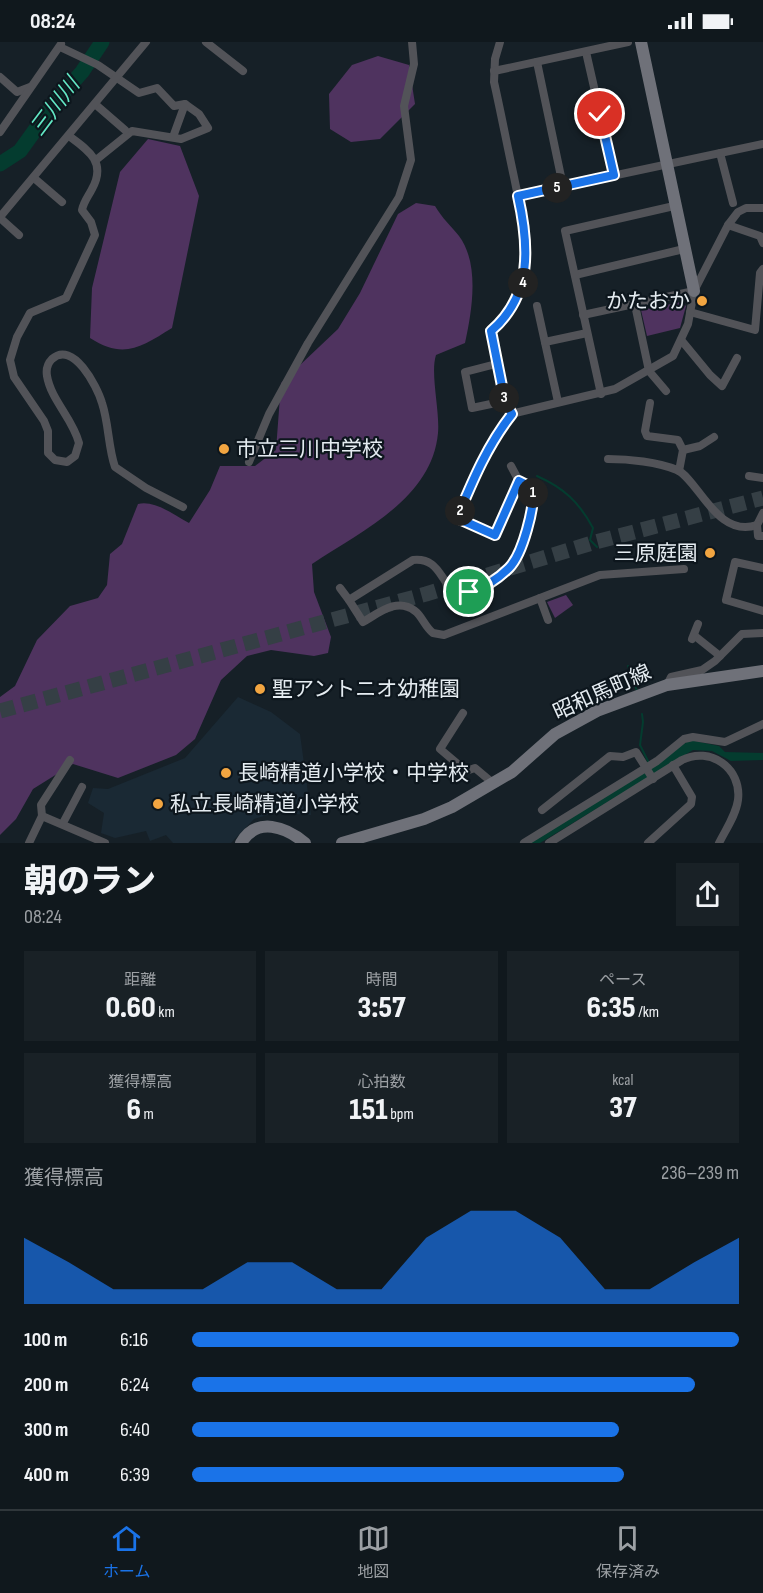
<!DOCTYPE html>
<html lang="ja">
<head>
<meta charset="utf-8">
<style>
  :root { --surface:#10181d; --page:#192126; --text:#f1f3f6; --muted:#9ca0a4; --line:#30373b; --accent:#1a73e8 }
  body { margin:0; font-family:"Sofia Sans Condensed","Noto Sans JP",sans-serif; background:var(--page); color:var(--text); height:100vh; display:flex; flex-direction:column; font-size:22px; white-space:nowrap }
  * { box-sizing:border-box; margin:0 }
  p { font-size:20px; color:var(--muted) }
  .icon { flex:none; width:33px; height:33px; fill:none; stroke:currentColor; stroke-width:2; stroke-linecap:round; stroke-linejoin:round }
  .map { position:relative; height:801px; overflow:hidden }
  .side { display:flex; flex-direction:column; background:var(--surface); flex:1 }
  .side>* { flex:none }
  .pin { position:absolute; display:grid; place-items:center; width:51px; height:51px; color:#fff; margin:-26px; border:3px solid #fff; border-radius:50%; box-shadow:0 2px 6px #0007 }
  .km { position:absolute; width:30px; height:30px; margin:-15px; border-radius:50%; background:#222; color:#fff; font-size:16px; line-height:30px; text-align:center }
  .round { display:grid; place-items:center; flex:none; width:63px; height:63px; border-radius:0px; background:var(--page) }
  .overview { display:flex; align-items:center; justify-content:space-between; height:102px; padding:0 24px }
  h1 { font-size:33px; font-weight:800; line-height:45px }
  .figures { display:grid; grid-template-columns:repeat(3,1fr); gap:9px; height:102px; padding:6px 24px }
  .figures div { display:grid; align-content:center; border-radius:0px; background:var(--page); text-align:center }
  .figures b { font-size:30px; font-weight:800 }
  .figures small { font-size:16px; font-weight:400 }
  .figures p { font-size:16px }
  .chart { height:168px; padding:12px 24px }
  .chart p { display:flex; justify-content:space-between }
  .chart svg { width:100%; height:108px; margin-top:6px; fill:var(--accent); opacity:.7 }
  ul { padding:0 24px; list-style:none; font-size:20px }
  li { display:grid; grid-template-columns:96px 72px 1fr; align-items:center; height:45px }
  li i { height:15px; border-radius:8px; background:var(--accent) }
  .status { display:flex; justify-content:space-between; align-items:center; height:42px; padding:0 30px; background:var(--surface); direction:ltr }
  .status svg { height:16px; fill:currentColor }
  .menu { display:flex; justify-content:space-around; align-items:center; height:84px; border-top:2px solid var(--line); background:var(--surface); font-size:16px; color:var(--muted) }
  .menu a { display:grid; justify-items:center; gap:3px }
  .menu .selected { color:var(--accent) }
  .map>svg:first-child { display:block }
</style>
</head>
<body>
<div class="status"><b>08:24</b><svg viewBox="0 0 49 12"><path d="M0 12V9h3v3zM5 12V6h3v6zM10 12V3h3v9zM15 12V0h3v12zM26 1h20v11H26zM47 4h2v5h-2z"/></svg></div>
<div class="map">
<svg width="763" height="801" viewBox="0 0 763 801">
  <rect width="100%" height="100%" fill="#162027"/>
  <path fill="#1a2934" d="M238 655 271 670 300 692 311 773 274 771 254 777 231 801H173L166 793 150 799 146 789 115 796 101 791 104 771 88 761 93 746 108 747 185 716Z"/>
  <g fill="#4f335f">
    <path d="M378 14 409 23 415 62 380 97 351 100 330 87 329 52 352 23Z"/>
    <path d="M148 97 180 104 199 154 172 286C141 305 124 318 90 296L92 246 120 130Z"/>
    <path d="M416 161 435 164C442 176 451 184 459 194 480 222 472 269 465 301L436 313C430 331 440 369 438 391 432 457 361 489 312 522L314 550 331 595 328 611 314 614 271 608 247 614 221 638 195 697 176 713 118 736 73 722 33 747 16 777 0 793V655L15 644 37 598 70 564 98 556 107 543 110 512 122 502 138 462C155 458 174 473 189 481L210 448 220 424H255L276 408 281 341 338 287 360 251 398 172Z"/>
    <path d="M681 260 686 264 680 286 647 294 641 268Z"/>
    <path d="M566 553 573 563 555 576 547 560Z"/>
  </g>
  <path fill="#043c2f" d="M690 698 719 704 725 710 763 711V718L731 719 712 709 693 708 540 801H528Z"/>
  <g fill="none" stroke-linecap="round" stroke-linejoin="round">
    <g stroke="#043c2f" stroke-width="2">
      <path d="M537 434C564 446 579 460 593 486L590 498 597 505"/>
      <path d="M628 624 637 649"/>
      <path d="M642 672 643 680 640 703 649 721"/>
    </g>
    <path stroke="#043c2f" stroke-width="15" d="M0 122 20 109 56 59 82 30 102 0"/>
    <path stroke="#353f45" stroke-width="15" stroke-dasharray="15 8" stroke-linecap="butt" d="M0 669 426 552 592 501 763 456"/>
    <g stroke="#525358" stroke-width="8">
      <path d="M206 0 243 29"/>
      <path d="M500 0 495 17 494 40C501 71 507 103 514 135 525 189 540 248 491 289L505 359 511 372"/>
      <path d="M60 5 98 23 139 51 157 46 174 64 185 62 199 72 208 86 181 97 132 89 96 118"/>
      <path d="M586 10 614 133"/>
      <path d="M537 20 563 144"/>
      <path d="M494 29 628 0"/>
      <path d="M0 35 17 50 30 45"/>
      <path d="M95 62 125 88"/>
      <path d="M0 90 61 2"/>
      <path d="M69 94C88 108 107 120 92 147 88 155 84 159 82 168L91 180 95 193 66 256 30 271 17 295 10 318 14 335 44 379 48 389V411L55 418 67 420 75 414 79 401C73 377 51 358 47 334 46 328 47 322 52 317 73 298 97 344 102 361 109 382 108 405 115 425L146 446 183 465"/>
      <path d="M173 95 185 62"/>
      <path d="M720 111 733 161"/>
      <path d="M34 136 62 160"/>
      <path d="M518 154 763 102"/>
      <path d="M0 175 146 0"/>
      <path d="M0 176 19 193"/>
      <path d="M728 183 760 194 763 201"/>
      <path d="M575 233 684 207"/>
      <path d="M635 263 649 329 666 349"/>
      <path d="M537 264 558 360"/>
      <path d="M690 270 755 288 760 231 763 227"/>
      <path d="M583 273 694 249"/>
      <path d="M682 299 710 333 722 344 737 316"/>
      <path d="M545 300 587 291"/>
      <path d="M496 322 465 330 472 366 505 359"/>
      <path d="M601 352 565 189 674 164"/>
      <path d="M650 361 645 389 647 394 678 398 683 408 679 429"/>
      <path d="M683 408 700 404 714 395"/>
      <path d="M608 417C629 417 658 420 677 428 698 437 717 497 757 483L763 471"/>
      <path d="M249 420 269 372 308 301 399 155 411 118 404 64 414 22 412 0"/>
      <path d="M511 424 519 439"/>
      <path d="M749 434 763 436"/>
      <path d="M757 483 758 494H763"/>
      <path d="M763 526 735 520 726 558 763 569"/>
      <path d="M684 527 600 533 444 593 433 591C425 585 422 574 415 569 397 555 379 571 363 580L349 558 413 518C442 515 440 545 459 550 469 552 478 548 485 544 494 538 505 532 511 524 524 507 535 466 533 445L519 439 495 493 457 475 480 422 493 396 511 372 615 347 673 314 688 282 694 249 728 183 738 170 746 166H763"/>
      <path d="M340 546 349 558"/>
      <path d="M540 556 548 578"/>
      <path d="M695 594 720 614"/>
      <path d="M692 597 698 582"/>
      <path d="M667 643 671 635 702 628 715 619 742 592 763 591"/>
      <path d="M463 671 440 707 466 729 475 726 494 742"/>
      <path d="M542 768 610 714 623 715 636 710 653 737"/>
      <path d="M42 774 41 763 70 718"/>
      <path d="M63 781 82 745"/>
      <path d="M29 801 42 774 105 801"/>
      <path d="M524 801 657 719 684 697 693 695 725 700 763 682"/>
      <path d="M549 801 682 718C710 704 742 726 738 758 736 773 726 787 719 801"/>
      <path d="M648 801 691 762 692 755 673 723"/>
    </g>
    <g stroke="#6f7179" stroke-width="12">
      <path d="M641 0 694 249"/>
      <path d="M241 801C257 774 286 785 305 801"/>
      <path d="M342 801 424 777 452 765 512 730 555 692 597 669 667 643 763 629"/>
    </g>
  </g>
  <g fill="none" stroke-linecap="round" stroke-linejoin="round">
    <defs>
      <path id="route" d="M469 550C483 547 499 536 509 526 523 512 535 464 533 446L519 439 495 493 457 476C473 438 487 404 512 372L505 359 491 289C533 253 529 203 518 154L614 133 600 72"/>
    </defs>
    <use href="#route" stroke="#fff" stroke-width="12"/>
    <use href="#route" stroke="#1a73e8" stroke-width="8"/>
  </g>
  <g fill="#f2a541" stroke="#0d161d" stroke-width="2">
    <circle cx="702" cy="259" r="6"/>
    <circle cx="224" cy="407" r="6"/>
    <circle cx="710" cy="511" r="6"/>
    <circle cx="260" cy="647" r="6"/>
    <circle cx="226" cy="731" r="6"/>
    <circle cx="158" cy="762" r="6"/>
  </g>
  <g text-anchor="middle" stroke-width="4.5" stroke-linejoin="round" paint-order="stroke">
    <g font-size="21" fill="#e5ecf1" stroke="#0d161d" text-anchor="start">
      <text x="690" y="266" text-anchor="end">かたおか</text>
      <text x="236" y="414">市立三川中学校</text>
      <text x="698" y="518" text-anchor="end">三原庭園</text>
      <text x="272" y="654">聖アントニオ幼稚園</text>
      <text x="238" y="738">長崎精道小学校・中学校</text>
      <text x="170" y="769">私立長崎精道小学校</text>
    </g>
    <g font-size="21" fill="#e5ecf1" stroke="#0d161d">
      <text transform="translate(602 650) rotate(-24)" y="7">昭和馬町線</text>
    </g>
    <g font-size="22" font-style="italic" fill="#62e7c4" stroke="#0d161d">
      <text transform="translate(54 64) rotate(-53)" y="8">三川川</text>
    </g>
  </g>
</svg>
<div class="pin" style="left:469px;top:550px;background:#1e9e55"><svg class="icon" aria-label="arrive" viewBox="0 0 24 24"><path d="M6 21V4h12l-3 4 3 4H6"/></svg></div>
<div class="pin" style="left:600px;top:72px;background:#d93025"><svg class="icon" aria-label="check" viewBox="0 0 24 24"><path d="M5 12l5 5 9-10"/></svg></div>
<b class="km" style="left:533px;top:451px">1</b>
<b class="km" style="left:460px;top:469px">2</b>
<b class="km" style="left:504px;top:356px">3</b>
<b class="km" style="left:523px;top:241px">4</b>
<b class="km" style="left:557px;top:146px">5</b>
</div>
<section class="side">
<div class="overview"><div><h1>朝のラン</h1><p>08:24</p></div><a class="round"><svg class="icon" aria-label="share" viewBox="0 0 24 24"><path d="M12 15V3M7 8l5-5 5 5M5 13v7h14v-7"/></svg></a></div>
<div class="figures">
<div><p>距離</p><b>0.60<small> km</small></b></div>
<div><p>時間</p><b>3:57</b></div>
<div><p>ペース</p><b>6:35<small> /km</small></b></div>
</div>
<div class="figures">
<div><p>獲得標高</p><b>6<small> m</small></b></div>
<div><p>心拍数</p><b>151<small> bpm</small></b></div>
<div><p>kcal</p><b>37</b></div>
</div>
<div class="chart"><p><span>獲得標高</span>236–239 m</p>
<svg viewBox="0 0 160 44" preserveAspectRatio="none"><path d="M0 44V17L10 27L20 38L30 38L40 38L50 27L60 27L70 38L80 38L90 17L100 6L110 6L120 17L130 38L140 38L150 27L160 17V44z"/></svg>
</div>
<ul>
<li><b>100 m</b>6:16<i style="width:100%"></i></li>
<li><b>200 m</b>6:24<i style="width:92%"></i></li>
<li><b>300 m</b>6:40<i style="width:78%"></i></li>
<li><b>400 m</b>6:39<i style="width:79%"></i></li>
</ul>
</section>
<nav class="menu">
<a class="selected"><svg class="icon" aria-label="home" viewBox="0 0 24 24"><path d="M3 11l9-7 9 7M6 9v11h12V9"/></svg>ホーム</a>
<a><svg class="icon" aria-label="map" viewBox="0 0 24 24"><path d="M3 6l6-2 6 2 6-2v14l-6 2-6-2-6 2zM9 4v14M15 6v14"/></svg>地図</a>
<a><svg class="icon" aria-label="saved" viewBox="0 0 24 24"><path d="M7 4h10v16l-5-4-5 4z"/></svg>保存済み</a>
</nav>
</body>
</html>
